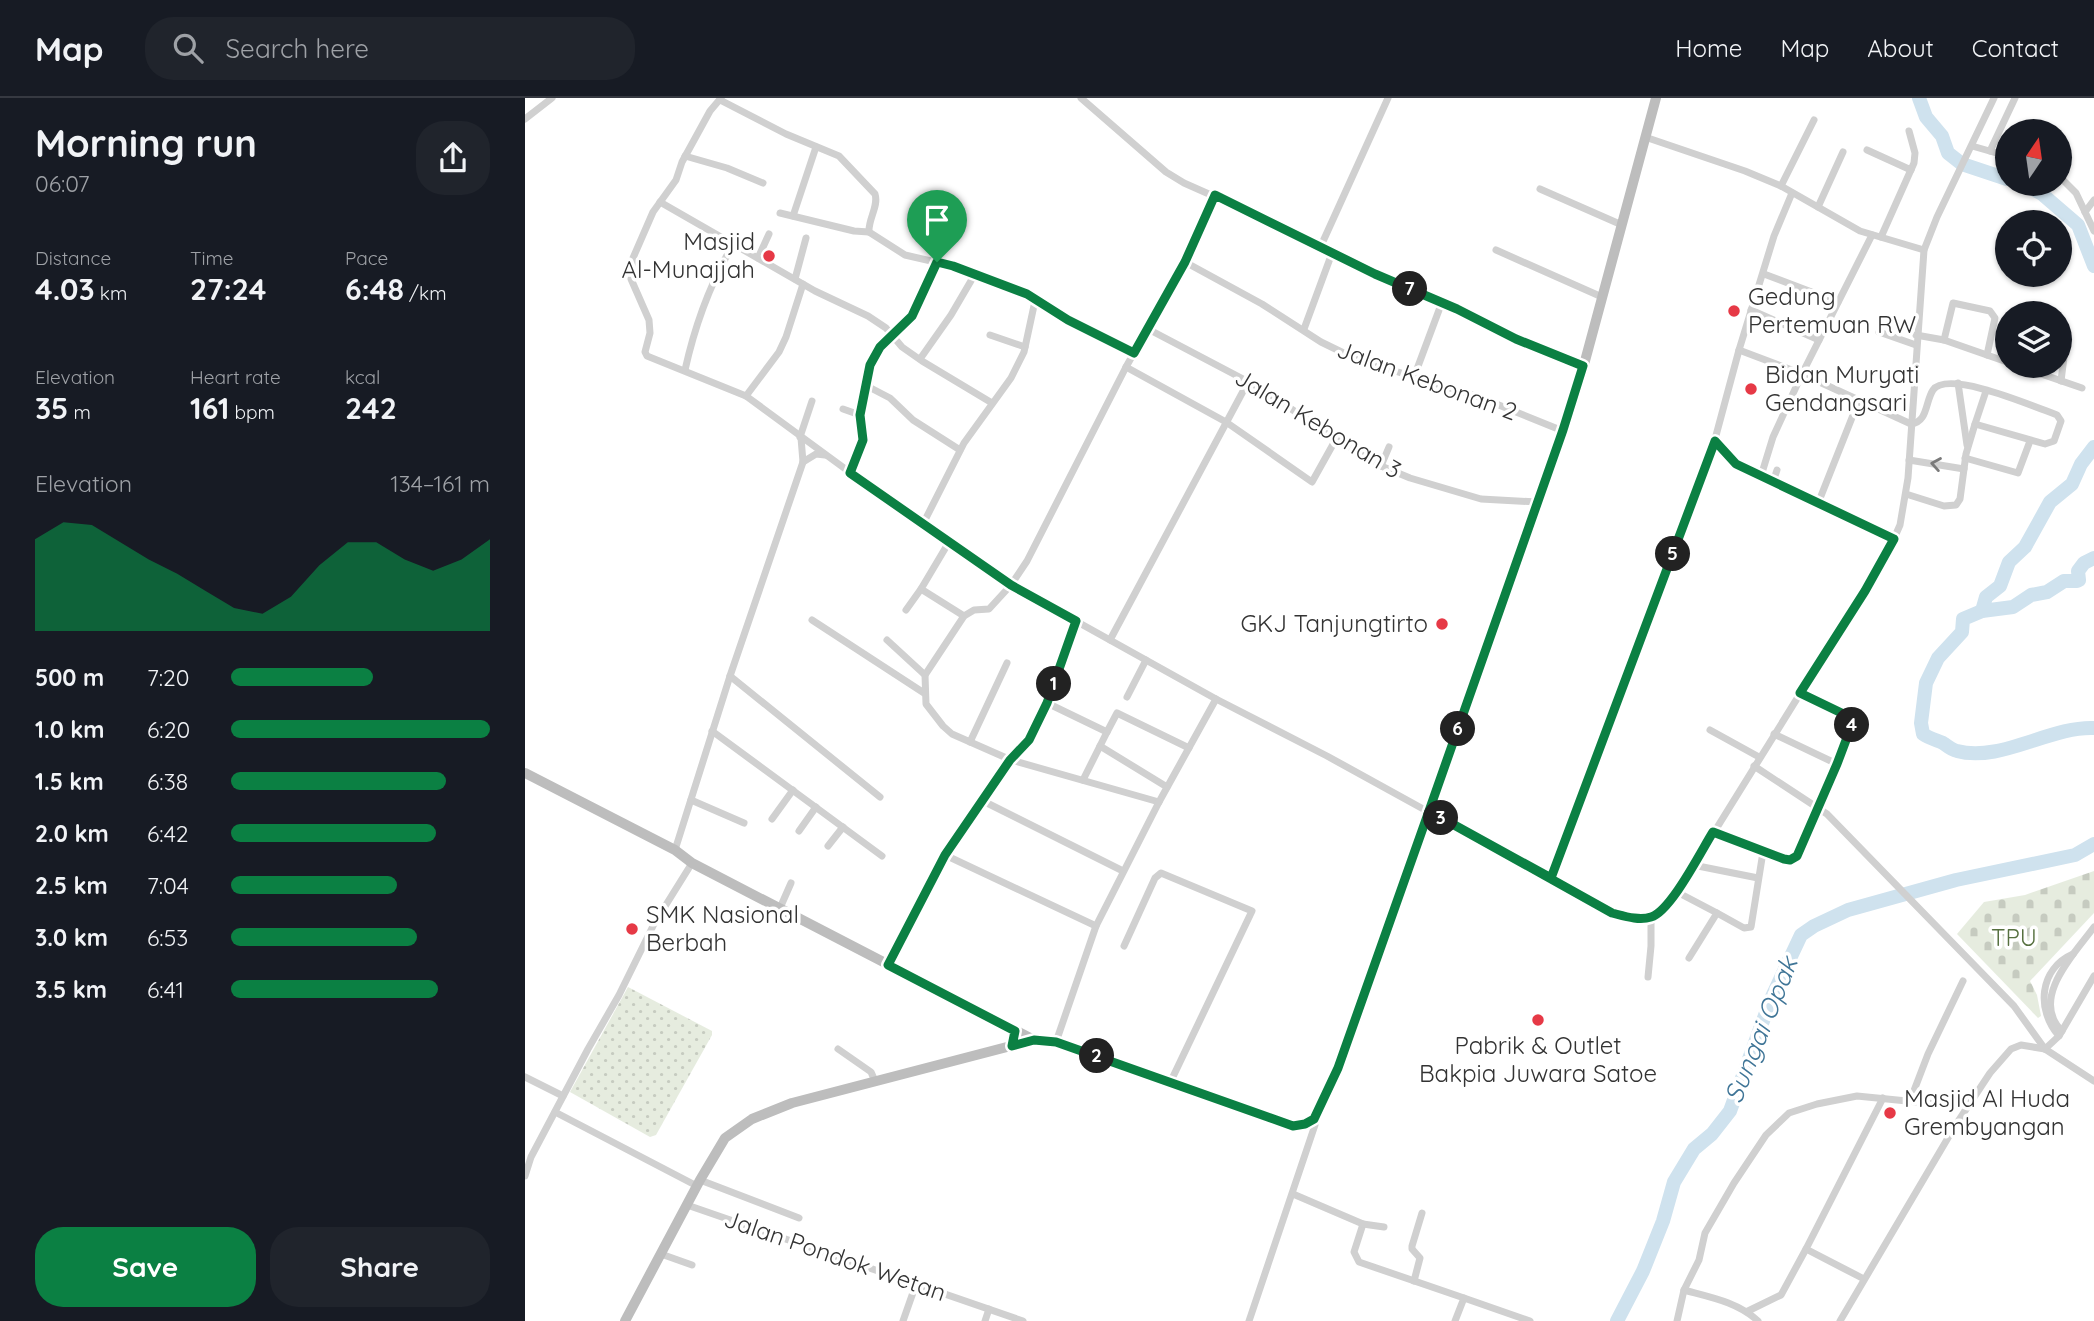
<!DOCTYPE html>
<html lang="en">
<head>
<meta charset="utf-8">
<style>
  :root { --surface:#171b24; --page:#20242c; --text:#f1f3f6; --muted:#9ea1a6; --line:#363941; --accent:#0b8043 }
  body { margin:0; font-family:Quicksand,sans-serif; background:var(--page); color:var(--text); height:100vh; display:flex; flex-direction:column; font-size:26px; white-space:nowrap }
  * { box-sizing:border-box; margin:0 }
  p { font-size:23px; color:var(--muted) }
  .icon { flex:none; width:38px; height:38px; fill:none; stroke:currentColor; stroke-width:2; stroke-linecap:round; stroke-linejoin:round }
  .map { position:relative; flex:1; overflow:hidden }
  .side { display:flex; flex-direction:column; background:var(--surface); width:525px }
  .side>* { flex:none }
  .needle { width:46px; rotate:13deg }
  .tools { position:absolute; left:1470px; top:21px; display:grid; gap:14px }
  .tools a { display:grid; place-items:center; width:77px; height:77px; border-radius:50%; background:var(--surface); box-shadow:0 2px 5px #0004; font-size:35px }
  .pin { position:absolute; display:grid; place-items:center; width:60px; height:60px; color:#fff; margin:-72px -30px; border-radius:50% 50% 50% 0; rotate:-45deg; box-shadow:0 0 7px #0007 }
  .pin .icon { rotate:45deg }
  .km { position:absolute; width:35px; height:35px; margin:-18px; border-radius:50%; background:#222; color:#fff; font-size:19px; line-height:35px; text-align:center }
  .round { display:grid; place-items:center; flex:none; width:74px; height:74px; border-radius:28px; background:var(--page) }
  .head { display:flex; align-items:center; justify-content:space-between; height:119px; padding:0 35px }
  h1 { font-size:38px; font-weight:800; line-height:52px }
  .stats { display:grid; grid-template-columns:repeat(3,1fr); gap:10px; height:119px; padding:7px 35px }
  .stats div { display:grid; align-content:center }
  .stats b { font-size:30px; font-weight:800 }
  .stats small { font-size:19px; font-weight:400 }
  .stats p { font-size:19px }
  .chart { height:196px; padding:14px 35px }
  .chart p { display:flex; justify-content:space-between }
  .chart svg { width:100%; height:126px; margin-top:7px; fill:var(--accent); opacity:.7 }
  .action { display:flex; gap:14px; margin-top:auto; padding:14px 35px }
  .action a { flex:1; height:80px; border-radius:28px; background:var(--accent); color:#fff; font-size:28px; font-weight:800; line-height:80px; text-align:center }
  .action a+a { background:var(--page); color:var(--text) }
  ul { padding:0 35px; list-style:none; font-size:23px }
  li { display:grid; grid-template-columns:112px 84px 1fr; align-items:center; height:52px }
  li i { height:18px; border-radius:9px; background:var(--accent) }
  header { display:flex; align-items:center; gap:42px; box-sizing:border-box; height:98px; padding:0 35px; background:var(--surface); border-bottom:2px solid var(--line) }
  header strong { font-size:33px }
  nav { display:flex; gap:38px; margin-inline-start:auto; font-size:24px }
  .search { width:490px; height:63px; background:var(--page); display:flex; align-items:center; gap:18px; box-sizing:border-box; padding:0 24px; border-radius:28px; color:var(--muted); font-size:26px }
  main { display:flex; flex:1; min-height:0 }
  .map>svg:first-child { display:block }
</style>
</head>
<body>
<header>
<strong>Map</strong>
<div class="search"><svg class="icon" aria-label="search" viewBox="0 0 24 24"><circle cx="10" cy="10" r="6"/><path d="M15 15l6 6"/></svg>Search here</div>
<nav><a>Home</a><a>Map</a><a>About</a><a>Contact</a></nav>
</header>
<main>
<section class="side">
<div class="head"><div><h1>Morning run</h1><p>06:07</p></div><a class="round"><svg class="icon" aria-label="share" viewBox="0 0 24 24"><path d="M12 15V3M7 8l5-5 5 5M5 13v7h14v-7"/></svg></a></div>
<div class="stats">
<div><p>Distance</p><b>4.03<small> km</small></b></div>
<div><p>Time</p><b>27:24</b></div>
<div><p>Pace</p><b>6:48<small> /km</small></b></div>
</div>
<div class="stats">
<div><p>Elevation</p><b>35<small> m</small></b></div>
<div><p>Heart rate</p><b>161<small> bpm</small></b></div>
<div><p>kcal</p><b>242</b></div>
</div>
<div class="chart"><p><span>Elevation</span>134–161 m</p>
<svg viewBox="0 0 160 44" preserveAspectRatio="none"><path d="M0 44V12L10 6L20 7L30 13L40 19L50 24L60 30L70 36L80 38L90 32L100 21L110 13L120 13L130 19L140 23L150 19L160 12V44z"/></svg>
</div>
<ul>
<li><b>500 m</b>7:20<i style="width:55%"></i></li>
<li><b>1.0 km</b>6:20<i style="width:100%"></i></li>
<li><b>1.5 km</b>6:38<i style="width:83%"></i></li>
<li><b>2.0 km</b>6:42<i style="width:79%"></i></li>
<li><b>2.5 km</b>7:04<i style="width:64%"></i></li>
<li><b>3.0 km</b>6:53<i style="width:72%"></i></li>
<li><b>3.5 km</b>6:41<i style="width:80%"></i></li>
</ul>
<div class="action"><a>Save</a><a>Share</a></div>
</section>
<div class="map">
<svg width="1569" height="1223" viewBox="0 0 1569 1223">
  <defs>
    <pattern id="grass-dots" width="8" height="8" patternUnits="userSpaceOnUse" patternTransform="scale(1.75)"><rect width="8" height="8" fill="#e6ecdf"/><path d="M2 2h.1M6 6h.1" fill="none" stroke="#c6cbc0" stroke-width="1.8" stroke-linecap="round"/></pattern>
    <pattern id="cemetery-stones" width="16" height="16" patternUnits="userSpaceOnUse" patternTransform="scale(1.75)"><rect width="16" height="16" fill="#e6ecdf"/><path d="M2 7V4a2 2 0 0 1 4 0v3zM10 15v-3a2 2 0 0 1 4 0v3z" fill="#c6cbc0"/></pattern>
  </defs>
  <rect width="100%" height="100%" fill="#fff"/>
  <path fill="url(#grass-dots)" d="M103 889 187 933V937L131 1037 125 1039 45 994Z"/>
  <path fill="url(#cemetery-stones)" d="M1569 773V815L1505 883 1512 897 1516 918 1513 920 1432 836 1459 804 1500 797Z"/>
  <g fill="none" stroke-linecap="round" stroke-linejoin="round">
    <g stroke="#cfe2ee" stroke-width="14">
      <path d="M1394 0 1401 19 1417 38 1423 55 1437 66 1482 81"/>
      <path d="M1499 86 1517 96 1553 127 1569 168"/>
      <path d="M1569 460 1559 465 1553 473 1554 482 1552 483H1539L1522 494 1506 497 1488 509 1457 513 1438 521 1437 534 1413 560 1401 585 1396 625 1398 636C1404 640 1411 642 1418 645 1422 648 1427 652 1432 653 1474 665 1526 628 1569 630"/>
      <path d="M1457 513 1461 499 1475 488 1484 464 1500 449 1525 404 1547 386 1556 366 1569 349"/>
      <path d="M1092 1223 1118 1173 1138 1123 1149 1084 1169 1051 1187 1036 1205 1013 1246 901 1276 837 1289 828 1323 812 1431 782 1550 757 1569 746"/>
    </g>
    <g stroke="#d0d0d0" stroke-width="7">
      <path d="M196 0 185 13 168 44 157 64 151 82 128 114 108 160 106 181 124 222 125 235 120 254 122 258 221 298 379 414 486 487 691 601 802 658 1087 815C1121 824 1130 821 1152 794L1363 454 1375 427 1383 380 1399 152 1412 119 1469 0"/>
      <path d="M556 0 641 74 659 85 738 120 850 176 932 211 991 241 1058 268"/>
      <path d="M195 2 261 36 314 58 350 96C354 108 343 121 344 134L380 157 428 168 502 196 543 222 609 255"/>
      <path d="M0 21 27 0"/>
      <path d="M1120 39 1220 73 1256 88 1335 133 1399 152"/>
      <path d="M1447 48 1482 58"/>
      <path d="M1342 52 1386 72"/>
      <path d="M1465 53 1490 0"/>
      <path d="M160 58 202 70 238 85"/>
      <path d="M1535 79 1551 95 1569 133"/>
      <path d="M1256 88 1289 22"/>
      <path d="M1015 91 1097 127"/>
      <path d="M135 104 290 193 343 218 361 230 377 249 397 263 467 305"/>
      <path d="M1293 109 1318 54"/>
      <path d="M1560 114 1569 102"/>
      <path d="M255 115 329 133 344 134"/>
      <path d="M268 118 291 49"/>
      <path d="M1347 137 1277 276 1386 326C1403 324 1400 304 1408 292 1423 271 1510 309 1532 317L1536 323 1529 343 1520 346 1450 326 1441 356 1435 401 1431 407 1419 408 1381 396"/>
      <path d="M1356 139 1389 65 1390 55 1384 33"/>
      <path d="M795 150 863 0"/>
      <path d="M971 152 1077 199"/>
      <path d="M233 160 244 136"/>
      <path d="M660 164 737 206 796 244 831 261 954 299 1038 333"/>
      <path d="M1239 176 1313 204"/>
      <path d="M270 181 281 140"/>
      <path d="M1226 212 1294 242"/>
      <path d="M623 231 739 292 804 337 856 368 885 380 956 401 1012 404"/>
      <path d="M779 231 807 155"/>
      <path d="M1354 234 1391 247"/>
      <path d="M465 237 500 249"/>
      <path d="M1391 237 1419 242 1482 264"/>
      <path d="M1419 242 1428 205 1465 213 1470 220 1462 257"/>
      <path d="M1214 252 1277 276 1248 339 1236 378"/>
      <path d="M395 261 426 217 450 176"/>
      <path d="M1493 268 1557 290"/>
      <path d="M601 269 701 324 787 384 811 341"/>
      <path d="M160 272C170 227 185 185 209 145"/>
      <path d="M889 279 917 204"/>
      <path d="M1536 283 1542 235"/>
      <path d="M1433 285 1442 347"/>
      <path d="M340 287 365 300 388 322 435 352"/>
      <path d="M221 298 254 254 261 239 278 186"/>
      <path d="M318 311 335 317"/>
      <path d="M1450 326 1461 293"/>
      <path d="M275 339 287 303"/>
      <path d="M1190 343 1211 366 1369 441"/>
      <path d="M1440 360 1493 375 1505 343"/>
      <path d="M1384 362 1439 371"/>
      <path d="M278 364 291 356 300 357"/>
      <path d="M856 368 864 349"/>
      <path d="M325 375 338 342 335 320 345 267 355 249 387 217 412 164"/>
      <path d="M1248 384 1252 372"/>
      <path d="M1294 403 1334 302"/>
      <path d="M398 426 439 345 486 280 499 254 510 203"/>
      <path d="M424 444 396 491 439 518"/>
      <path d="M381 512 396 491"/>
      <path d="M287 522 399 595"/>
      <path d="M362 542 400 577"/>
      <path d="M585 542 723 284"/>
      <path d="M205 578 355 699"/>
      <path d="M602 599 621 562"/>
      <path d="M522 605 582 634 558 682"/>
      <path d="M1185 632 1234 659"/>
      <path d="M187 633 357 758"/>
      <path d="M582 634 592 615 664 650"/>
      <path d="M1249 636 1312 666"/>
      <path d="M445 644 482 565"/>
      <path d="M575 648 642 689"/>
      <path d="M1229 668 1302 716 1489 908 1520 951 1569 983"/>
      <path d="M166 702 219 725"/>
      <path d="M458 703 598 773"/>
      <path d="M634 704 486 662 427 636 418 628 401 606 400 577 439 518 449 512 464 511 486 487 502 463 601 269 660 164 690 97"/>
      <path d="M247 721 268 692"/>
      <path d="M274 733 291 709"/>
      <path d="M1188 734 1259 761 1265 762 1271 758 1312 666 1329 621 1275 595"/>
      <path d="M303 748 318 729"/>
      <path d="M150 752 205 578 278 364 276 340"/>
      <path d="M420 757 571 828"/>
      <path d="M1168 767 1233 780"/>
      <path d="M1026 780 1186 356 1214 252 1249 138 1267 95"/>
      <path d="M1152 794 1192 815 1164 860"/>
      <path d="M255 810 266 785"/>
      <path d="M1192 815 1219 830 1226 829 1238 754"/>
      <path d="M599 848 630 780 636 775 727 813 645 985"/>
      <path d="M363 867 420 757 486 662 504 642 518 616 551 523"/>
      <path d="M1123 879 1126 848V819"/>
      <path d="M1537 933C1504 901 1550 855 1569 829"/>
      <path d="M1534 938C1511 912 1514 871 1548 856"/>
      <path d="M531 944 571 828 634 704 691 601"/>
      <path d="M313 951 346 974 350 983"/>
      <path d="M1520 951 1534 938 1569 878"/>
      <path d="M0 979 38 998"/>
      <path d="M1385 1003 1403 956 1438 883"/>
      <path d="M30 1014 172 1088"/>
      <path d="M0 1078 6 1059 63 951 94 897 129 826 167 765"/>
      <path d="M175 1082 274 1120"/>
      <path d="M768 1096 838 1126 829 1154 834 1164 939 1200 930 1223"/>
      <path d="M162 1107 498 1223"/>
      <path d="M838 1126 859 1129"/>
      <path d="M136 1156 167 1167"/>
      <path d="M1339 1181 1281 1151 1358 1000"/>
      <path d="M889 1183 895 1160 887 1151V1148L897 1115"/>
      <path d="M1159 1192C1185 1199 1213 1204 1233 1223"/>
      <path d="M939 1200 1005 1223"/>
      <path d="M1223 1213 1256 1197 1281 1151"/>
      <path d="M378 1223 391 1186"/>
      <path d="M460 1223 464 1211"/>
      <path d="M724 1223 790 1027 789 1021"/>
      <path d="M1152 1223 1159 1192 1174 1162 1180 1135 1209 1085 1241 1037 1264 1015 1292 1006 1332 998 1442 1009"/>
      <path d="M1315 1223 1430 1028 1465 975 1486 951 1496 947 1520 951"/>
    </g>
    <g stroke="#bdbdbd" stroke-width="10">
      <path d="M0 675 150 752 167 765 509 942"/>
      <path d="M100 1223 175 1082 200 1040 227 1021 267 1005 509 942 531 944 768 1028 780 1026 789 1021 813 970 1038 333 1060 263 1131 0"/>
    </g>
  </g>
  <defs><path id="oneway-chevron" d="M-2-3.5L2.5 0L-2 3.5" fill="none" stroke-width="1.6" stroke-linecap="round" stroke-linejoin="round" transform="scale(1.75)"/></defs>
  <use stroke="#7a7a7a" href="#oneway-chevron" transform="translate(1411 366) rotate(-170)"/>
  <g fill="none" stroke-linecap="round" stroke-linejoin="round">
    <defs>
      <path id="route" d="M412 164 387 218 355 249 345 267 335 317 338 342 325 375 486 487 551 523 522 605 504 642 485 662 420 757 363 867 490 933 487 948 509 942 531 944 768 1028 780 1026 789 1021 813 970 904 713 1087 815C1099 818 1114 823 1126 819 1146 813 1176 753 1188 734L1259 761 1265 762 1272 758 1312 666 1329 621 1275 595 1340 493 1369 441 1211 366 1190 343 1026 780 904 713 1038 332 1058 268 991 241 932 211 850 176 690 97 660 164 609 255 543 222 502 196 428 168 412 164"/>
    </defs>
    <use href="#route" stroke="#fff" stroke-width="14"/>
    <use href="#route" stroke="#0b8043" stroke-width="9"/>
  </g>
  <g fill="#e63946" stroke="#fff" stroke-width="2.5">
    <circle cx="244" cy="158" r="7"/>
    <circle cx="1209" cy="213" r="7"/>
    <circle cx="1226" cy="291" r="7"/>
    <circle cx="917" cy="526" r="7"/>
    <circle cx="107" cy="831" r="7"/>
    <circle cx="1013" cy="922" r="7"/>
    <circle cx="1365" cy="1015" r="7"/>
  </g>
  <g text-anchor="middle" stroke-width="7" stroke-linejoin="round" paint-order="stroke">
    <g font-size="24" fill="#333" stroke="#fff" text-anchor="start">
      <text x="230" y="152" text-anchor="end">Masjid<tspan x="230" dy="28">Al-Munajjah</tspan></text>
      <text x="1223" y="207">Gedung<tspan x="1223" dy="28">Pertemuan RW</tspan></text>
      <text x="1240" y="285">Bidan Muryati<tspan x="1240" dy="28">Gendangsari</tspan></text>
      <text x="903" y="534" text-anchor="end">GKJ Tanjungtirto</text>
      <text x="121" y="825">SMK Nasional<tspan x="121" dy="28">Berbah</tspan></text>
      <text x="1013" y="956" text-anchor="middle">Pabrik &amp; Outlet<tspan x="1013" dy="28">Bakpia Juwara Satoe</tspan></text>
      <text x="1379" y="1009">Masjid Al Huda<tspan x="1379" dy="28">Grembyangan</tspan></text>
    </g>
    <g font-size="24" fill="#333" stroke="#fff">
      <text transform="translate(902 283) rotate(20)" y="8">Jalan Kebonan 2</text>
      <text transform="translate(793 326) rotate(31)" y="8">Jalan Kebonan 3</text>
      <text transform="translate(310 1158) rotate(19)" y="8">Jalan Pondok Wetan</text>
    </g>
    <g font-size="24" fill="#56703f" stroke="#fff">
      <text x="1489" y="848">TPU</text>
    </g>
    <g font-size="26" font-style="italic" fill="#3f7597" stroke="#fff">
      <text transform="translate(1236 932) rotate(-68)" y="9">Sungai Opak</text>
    </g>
  </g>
</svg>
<div class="tools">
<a><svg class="needle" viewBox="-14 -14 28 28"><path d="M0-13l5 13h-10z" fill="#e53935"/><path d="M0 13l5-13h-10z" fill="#9ea1a6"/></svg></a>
<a><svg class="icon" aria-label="locate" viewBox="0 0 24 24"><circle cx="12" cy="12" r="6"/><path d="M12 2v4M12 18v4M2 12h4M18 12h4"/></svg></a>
<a><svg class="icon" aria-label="layers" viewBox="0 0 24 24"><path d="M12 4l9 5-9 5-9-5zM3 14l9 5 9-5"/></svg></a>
</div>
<div class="pin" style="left:412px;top:164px;background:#1e9e55"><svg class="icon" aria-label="arrive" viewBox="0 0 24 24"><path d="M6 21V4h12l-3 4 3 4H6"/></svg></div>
<b class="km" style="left:529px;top:586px">1</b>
<b class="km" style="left:572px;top:958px">2</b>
<b class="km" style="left:916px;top:720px">3</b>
<b class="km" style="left:1327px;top:627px">4</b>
<b class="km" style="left:1148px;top:456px">5</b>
<b class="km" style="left:933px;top:631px">6</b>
<b class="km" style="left:885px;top:191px">7</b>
</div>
</main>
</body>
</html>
